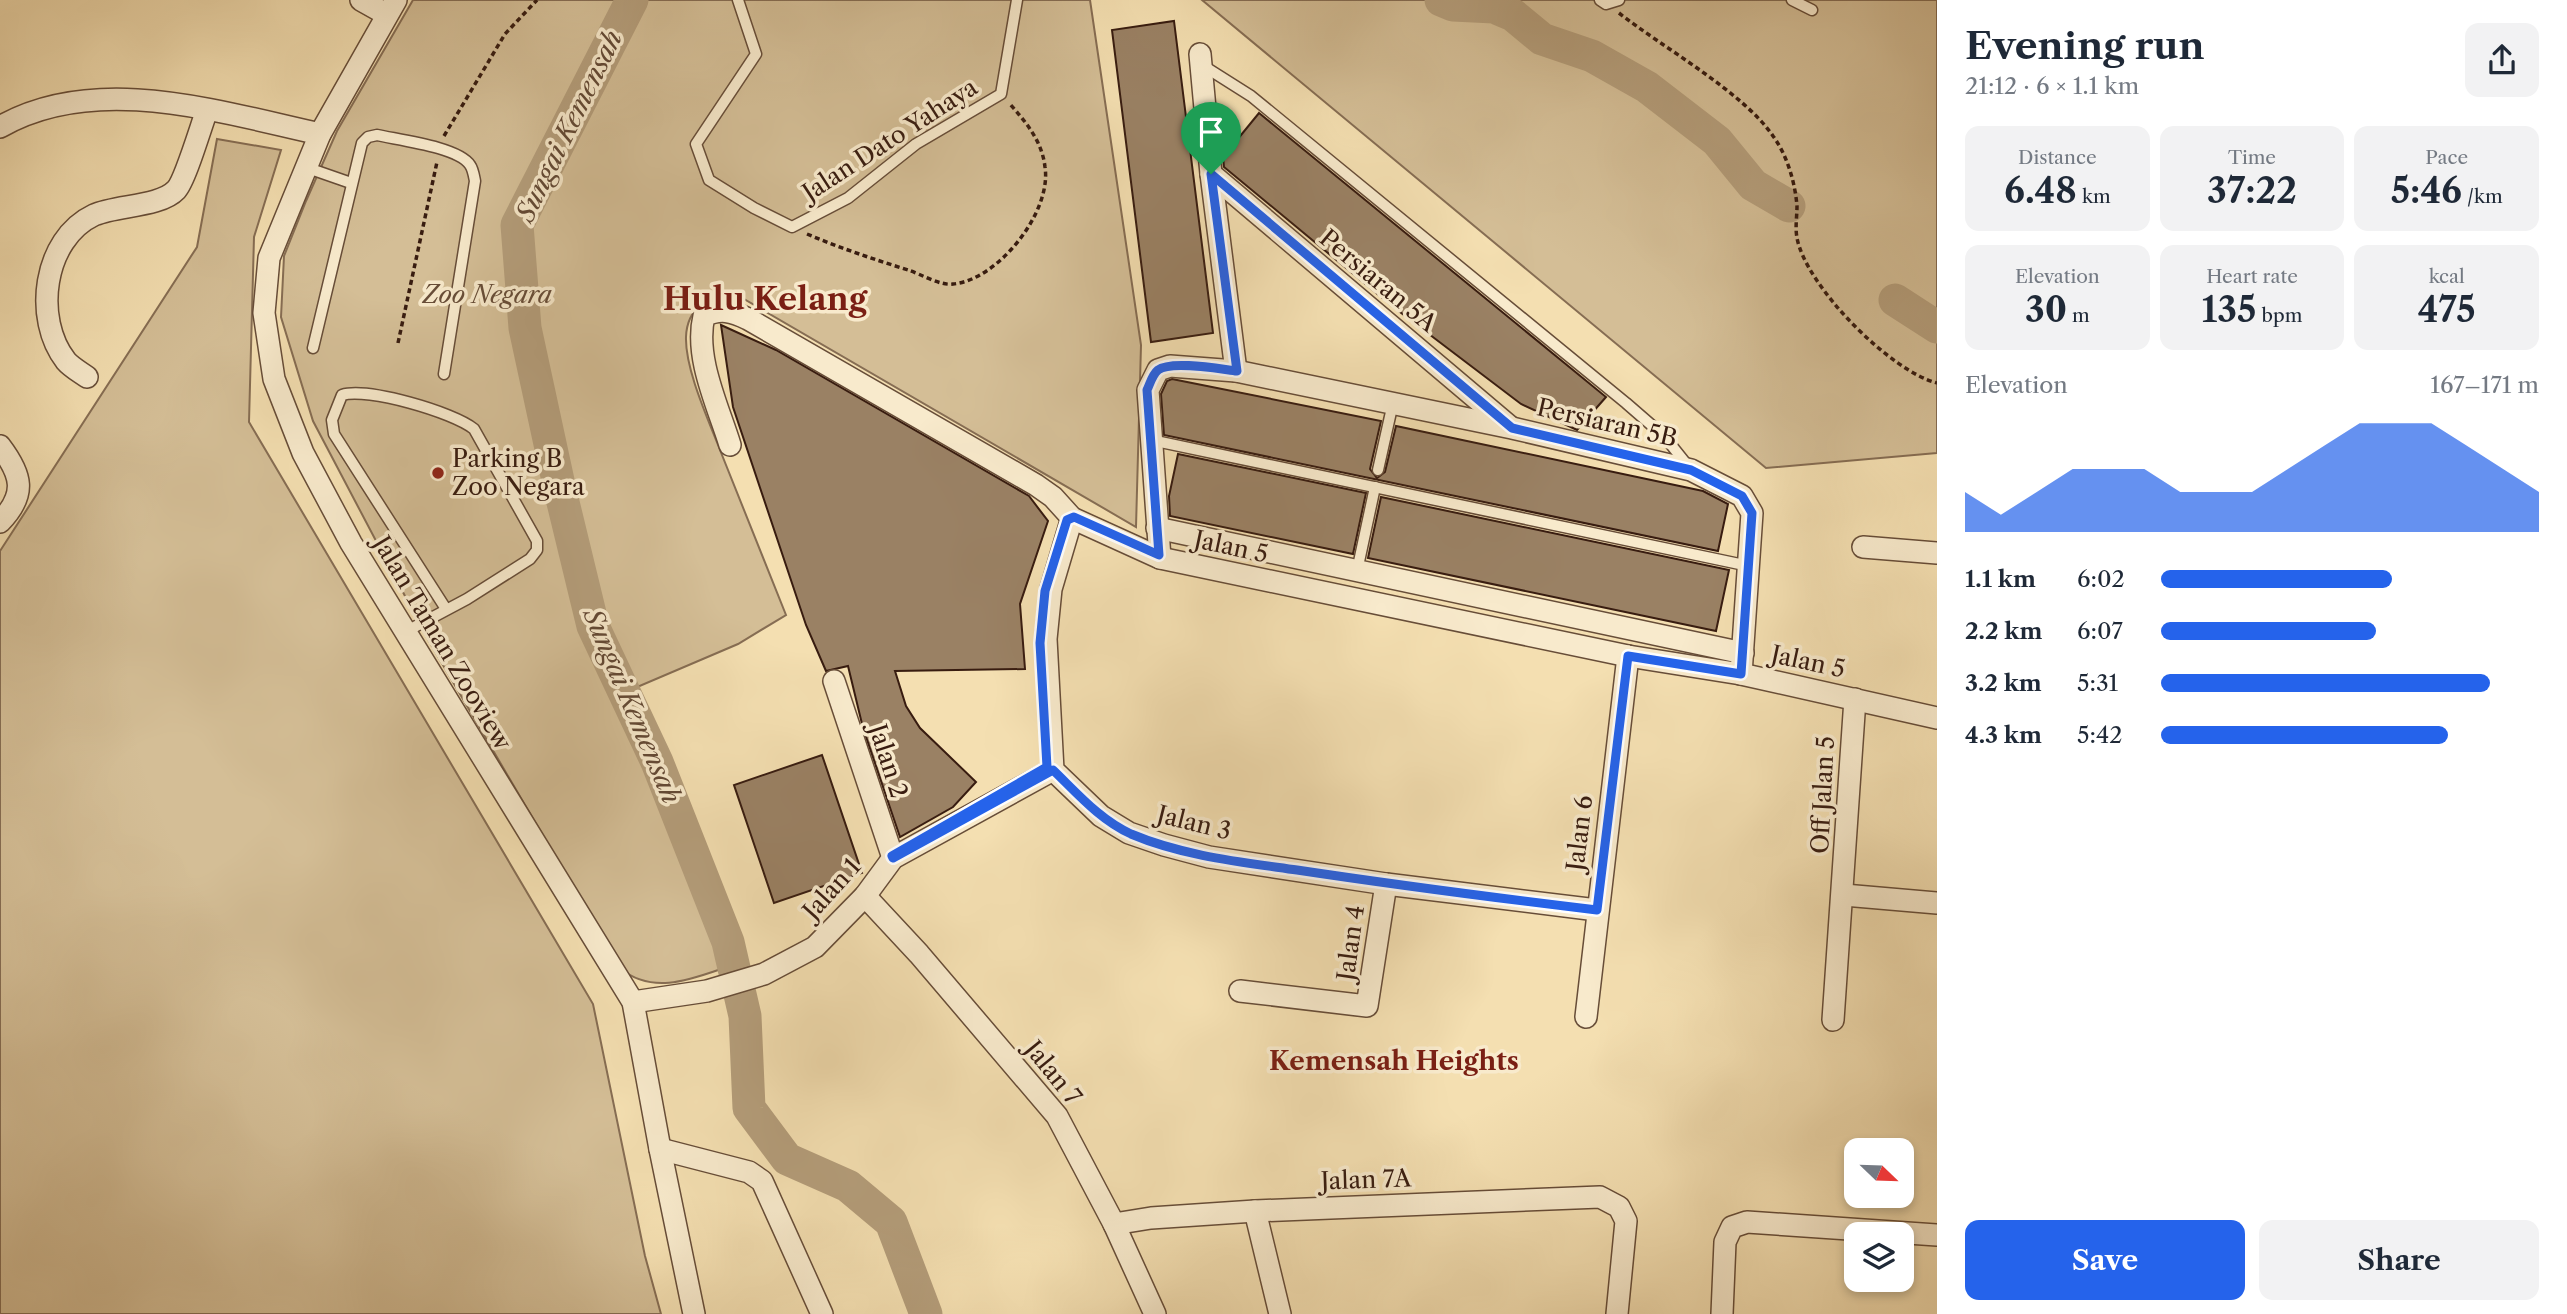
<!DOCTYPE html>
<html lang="en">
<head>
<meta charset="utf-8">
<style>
  :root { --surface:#fff; --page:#f2f2f3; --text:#1f2937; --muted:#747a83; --accent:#2563eb }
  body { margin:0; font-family:"Libre Caslon Text",serif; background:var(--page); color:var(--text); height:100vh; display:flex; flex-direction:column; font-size:26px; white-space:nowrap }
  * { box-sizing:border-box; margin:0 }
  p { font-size:23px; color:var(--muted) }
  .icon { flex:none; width:38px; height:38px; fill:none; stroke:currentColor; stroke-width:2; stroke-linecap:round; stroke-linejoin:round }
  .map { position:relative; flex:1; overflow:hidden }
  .drawer { display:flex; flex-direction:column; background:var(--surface); width:630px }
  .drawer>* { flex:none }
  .needle { width:46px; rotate:113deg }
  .fabs { position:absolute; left:1844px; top:1138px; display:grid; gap:14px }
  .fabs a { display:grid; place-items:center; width:70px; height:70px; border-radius:14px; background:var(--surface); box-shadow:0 4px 10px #0003; font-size:35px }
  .pin { position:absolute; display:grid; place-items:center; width:60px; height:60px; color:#fff; margin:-72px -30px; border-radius:50% 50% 50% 0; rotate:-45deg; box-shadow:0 0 7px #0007 }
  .pin .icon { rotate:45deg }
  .round { display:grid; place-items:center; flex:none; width:74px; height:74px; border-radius:14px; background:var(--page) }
  .summary { display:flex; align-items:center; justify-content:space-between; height:119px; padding:0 28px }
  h1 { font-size:38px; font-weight:800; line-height:52px }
  .metrics { display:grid; grid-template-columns:repeat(3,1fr); gap:10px; height:119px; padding:7px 28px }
  .metrics div { display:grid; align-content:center; border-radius:14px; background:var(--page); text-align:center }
  .metrics b { font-size:35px; font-weight:800 }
  .metrics small { font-size:19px; font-weight:400 }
  .metrics p { font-size:19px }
  .chart { height:196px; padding:14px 28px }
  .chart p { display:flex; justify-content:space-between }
  .chart svg { width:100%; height:126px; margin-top:7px; fill:var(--accent); opacity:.7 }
  .cta { display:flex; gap:14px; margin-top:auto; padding:14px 28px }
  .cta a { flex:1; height:80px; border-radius:14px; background:var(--accent); color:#fff; font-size:28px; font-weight:800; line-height:80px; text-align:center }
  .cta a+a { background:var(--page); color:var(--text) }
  ul { padding:0 28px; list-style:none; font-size:23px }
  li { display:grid; grid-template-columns:112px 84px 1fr; align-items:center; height:52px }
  li i { height:18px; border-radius:9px; background:var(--accent) }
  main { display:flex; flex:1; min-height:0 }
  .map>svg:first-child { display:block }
</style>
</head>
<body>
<main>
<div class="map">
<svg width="1937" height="1314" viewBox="0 0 1937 1314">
  <rect width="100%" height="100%" fill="#f4dfb1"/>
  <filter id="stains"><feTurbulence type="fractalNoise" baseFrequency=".00286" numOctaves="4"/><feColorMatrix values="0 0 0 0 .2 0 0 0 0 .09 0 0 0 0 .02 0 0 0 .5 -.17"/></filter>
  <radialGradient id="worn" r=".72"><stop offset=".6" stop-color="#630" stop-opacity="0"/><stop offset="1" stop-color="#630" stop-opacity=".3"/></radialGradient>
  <g fill="#d4be96" stroke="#866d53" stroke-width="2">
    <path d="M413 0H1090L1141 345 1136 527 737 295C710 294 687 307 686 337 685 369 708 419 720 450 742 505 764 560 786 615L738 644 616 696 704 868 739 963C700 975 657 998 621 969L426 636 313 421 281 317 284 256 306 201 337 131Z"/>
    <path d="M1202 0H1937V453L1766 468Z"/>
    <path d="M217 139 281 150 254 237 249 422 593 1004 645 1256 661 1314H0V551L197 247Z"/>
  </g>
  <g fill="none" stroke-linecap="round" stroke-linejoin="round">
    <g stroke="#b49d7a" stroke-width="33">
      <path d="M632 0 517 225 525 328 560 490 593 626 657 762 728 942 745 1016 749 1108 787 1159 848 1186 891 1222 926 1314"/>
      <path d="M1441 0 1453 5 1494 7 1513 15 1542 39 1592 56 1647 87 1717 141 1753 185 1789 206"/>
      <path d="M1895 300 1937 327"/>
    </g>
  </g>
  <g fill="#9a8164" stroke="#381c10" stroke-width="2">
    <path d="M1174 21 1213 333 1151 342 1112 30Z"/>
    <path d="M1259 113 1606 397 1577 430 1521 404 1392 306 1224 167 1223 157Z"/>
    <path d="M721 325 776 350 1029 496 1048 521 1020 604 1025 669 895 671 906 706 920 728 976 782 953 807 900 837 863 728 848 666 826 671 806 625 733 407Z"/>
    <path d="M1172 379 1381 421 1370 469 1377 478 1385 472 1396 426 1703 491 1728 504 1718 551 1164 435 1161 394 1167 381Z"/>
    <path d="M1178 454 1366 493 1353 554 1170 516 1169 496Z"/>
    <path d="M1381 497 1729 570 1716 631 1368 558Z"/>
    <path d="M822 755 862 873 774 903 734 785Z"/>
  </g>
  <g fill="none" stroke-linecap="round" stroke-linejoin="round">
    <defs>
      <g id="lane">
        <path d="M738 0 756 54 696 144 709 180 754 208 792 227 848 198 916 144 1001 94 1017 0"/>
        <path d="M1600 0 1606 4 1619 0"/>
        <path d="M1792 0 1812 10"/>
        <path d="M1202 65 1251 96 1626 403 1664 436 1688 466"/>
        <path d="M305 167 351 183"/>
        <path d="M313 348 362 143 368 137 377 135C399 140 458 147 470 165 473 169 474 176 475 181L444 374"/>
        <path d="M1151 440 1749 566"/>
        <path d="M1378 470 1393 403"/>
        <path d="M1357 571 1375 487"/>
        <path d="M405 632 467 599 530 559 537 550V541L474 429C453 412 367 387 342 395L332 420 334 434 446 609"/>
      </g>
      <g id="street">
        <path d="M361 0 386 14"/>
        <path d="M396 0 320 134 269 258 264 313 274 379 303 453 351 543 633 1002 660 1149 694 1314"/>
        <path d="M1200 54 1211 174 1236 371"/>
        <path d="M0 127C96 72 219 112 320 134"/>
        <path d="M1211 174 1509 426"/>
        <path d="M87 377C80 372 71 367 66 361 33 319 43 239 94 215 116 205 160 207 176 190 185 181 201 126 207 110"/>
        <path d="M730 445C718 406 694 357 704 316 720 308 732 311 748 319L1036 485 1053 497 1072 518 1160 558 1628 656 1741 674 1937 718"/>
        <path d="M0 446C22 475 27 494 0 522"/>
        <path d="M1072 518 1051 589 1046 639 1053 770 1101 816 1129 833 1164 845 1209 857 1386 884 1597 910"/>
        <path d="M1157 528 1743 653"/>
        <path d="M1863 547 1937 553"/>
        <path d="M1160 558 1148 390 1158 370 1170 366 1236 371 1512 428 1691 470 1742 496 1752 513 1741 674"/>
        <path d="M834 681 893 858"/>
        <path d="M1844 895 1937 903"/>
        <path d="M865 896 919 954 1057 1116 1114 1224 1155 1314"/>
        <path d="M1240 991 1367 1006 1386 884"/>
        <path d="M633 1002 707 991 764 974 815 947 865 896 893 858 1053 770"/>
        <path d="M1586 1017 1628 656"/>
        <path d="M1833 1020 1855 699"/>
        <path d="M660 1149 749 1172 762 1181 822 1314"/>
        <path d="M1255 1211 1280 1314"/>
        <path d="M1114 1224 1151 1218 1255 1211 1600 1197 1619 1207 1626 1221 1617 1314"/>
        <path d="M1722 1314 1725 1242 1732 1227 1747 1222 1937 1235"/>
      </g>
    </defs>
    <use href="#lane" stroke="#674d38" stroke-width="13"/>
    <use href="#street" stroke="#674d38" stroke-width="24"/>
    <g stroke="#381c10" stroke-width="3.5" stroke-dasharray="5 3.5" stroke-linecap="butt">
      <path d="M1619 13C1662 47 1743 92 1773 136 1787 155 1795 182 1797 206 1797 216 1795 228 1797 238 1806 286 1890 371 1937 383"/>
      <path d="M444 136 505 34 537 0"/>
      <path d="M807 234C840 248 873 259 908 270 921 274 940 286 953 284 998 280 1052 212 1045 167 1042 141 1026 122 1009 103"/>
      <path d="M398 343 437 162"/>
    </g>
    <use href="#lane" stroke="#f8eacc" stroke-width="10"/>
    <use href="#street" stroke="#f8eacc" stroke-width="21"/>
  </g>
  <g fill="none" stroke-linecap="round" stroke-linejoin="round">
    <defs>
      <path id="route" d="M1211 174 1512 428 1691 470 1742 496 1752 513 1741 674 1628 656 1597 910C1497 898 1397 885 1297 870 1241 862 1183 856 1131 834 1100 820 1077 793 1053 770L893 858 892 856 1047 767 1040 643 1045 591 1067 520 1074 517 1159 555 1147 390C1150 384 1152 375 1158 370 1171 360 1220 369 1237 371Z"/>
    </defs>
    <use href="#route" stroke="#fff" stroke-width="14"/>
    <use href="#route" stroke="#2563eb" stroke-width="9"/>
  </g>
  <circle fill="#8f2418" stroke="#f8eacc" stroke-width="2.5" cx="438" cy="473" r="7"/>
  <g text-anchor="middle" stroke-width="7" stroke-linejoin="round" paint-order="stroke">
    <g font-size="24" fill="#381c10" stroke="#f8eacc">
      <text transform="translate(890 140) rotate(-33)" y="8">Jalan Dato Yahaya</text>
      <text transform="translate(1378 281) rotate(40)" y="8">Persiaran 5A</text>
      <text transform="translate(1607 423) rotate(13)" y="8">Persiaran 5B</text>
      <text transform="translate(1231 547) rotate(12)" y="8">Jalan 5</text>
      <text transform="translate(442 643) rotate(59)" y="8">Jalan Taman Zooview</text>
      <text transform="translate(1808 662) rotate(12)" y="8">Jalan 5</text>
      <text transform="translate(888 761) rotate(72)" y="8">Jalan 2</text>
      <text transform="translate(1823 795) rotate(-87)" y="8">Off Jalan 5</text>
      <text transform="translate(1194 823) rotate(14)" y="8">Jalan 3</text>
      <text transform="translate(1580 833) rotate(-83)" y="8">Jalan 6</text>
      <text transform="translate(832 889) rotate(-48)" y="8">Jalan 1</text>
      <text transform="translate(1351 943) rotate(-82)" y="8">Jalan 4</text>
      <text transform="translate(1053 1073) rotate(51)" y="8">Jalan 7</text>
      <text transform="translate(1366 1180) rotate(-2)" y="8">Jalan 7A</text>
    </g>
    <g font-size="24" font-style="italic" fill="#674d38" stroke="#f8eacc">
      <text x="487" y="303">Zoo Negara</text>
    </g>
    <g font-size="24" fill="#381c10" stroke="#f8eacc" text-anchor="start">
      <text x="452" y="467">Parking B<tspan x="452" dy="28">Zoo Negara</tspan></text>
    </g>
    <g font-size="26" font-style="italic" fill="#634935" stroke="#f8eacc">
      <text transform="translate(569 126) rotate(-64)" y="9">Sungai Kemensah</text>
      <text transform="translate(632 706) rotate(67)" y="9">Sungai Kemensah</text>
    </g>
    <g font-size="26" font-weight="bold" fill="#7a1f14" stroke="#f8eacc">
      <text x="1394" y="1070">Kemensah Heights</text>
    </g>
    <g font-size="32" font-weight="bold" fill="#7a1f14" stroke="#f8eacc">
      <text x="765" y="310">Hulu Kelang</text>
    </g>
  </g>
  <rect width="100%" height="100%" filter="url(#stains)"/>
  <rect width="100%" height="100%" fill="url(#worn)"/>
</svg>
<div class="fabs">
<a><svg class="needle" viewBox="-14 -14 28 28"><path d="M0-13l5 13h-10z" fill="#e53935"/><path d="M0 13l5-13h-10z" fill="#747a83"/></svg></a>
<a><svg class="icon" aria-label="layers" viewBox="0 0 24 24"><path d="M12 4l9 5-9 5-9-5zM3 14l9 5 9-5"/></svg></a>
</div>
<div class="pin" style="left:1211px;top:174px;background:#1e9e55"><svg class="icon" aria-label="arrive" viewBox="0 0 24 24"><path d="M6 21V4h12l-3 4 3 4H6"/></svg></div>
</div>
<section class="drawer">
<div class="summary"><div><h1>Evening run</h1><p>21:12 · 6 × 1.1 km</p></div><a class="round"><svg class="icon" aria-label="share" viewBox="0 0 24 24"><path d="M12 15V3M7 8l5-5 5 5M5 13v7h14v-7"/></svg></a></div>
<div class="metrics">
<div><p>Distance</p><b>6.48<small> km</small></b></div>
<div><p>Time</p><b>37:22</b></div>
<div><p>Pace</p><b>5:46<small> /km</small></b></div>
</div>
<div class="metrics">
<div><p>Elevation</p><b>30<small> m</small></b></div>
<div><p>Heart rate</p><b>135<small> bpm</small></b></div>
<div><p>kcal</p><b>475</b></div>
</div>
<div class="chart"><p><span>Elevation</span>167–171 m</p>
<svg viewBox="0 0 160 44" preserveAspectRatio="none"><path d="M0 44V30L10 38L20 30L30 22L40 22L50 22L60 30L70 30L80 30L90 22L100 14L110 6L120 6L130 6L140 14L150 22L160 30V44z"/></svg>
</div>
<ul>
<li><b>1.1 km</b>6:02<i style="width:61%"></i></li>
<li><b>2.2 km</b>6:07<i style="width:57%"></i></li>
<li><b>3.2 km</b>5:31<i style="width:87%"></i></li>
<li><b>4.3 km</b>5:42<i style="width:76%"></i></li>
</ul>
<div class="cta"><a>Save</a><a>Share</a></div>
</section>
</main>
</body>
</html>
